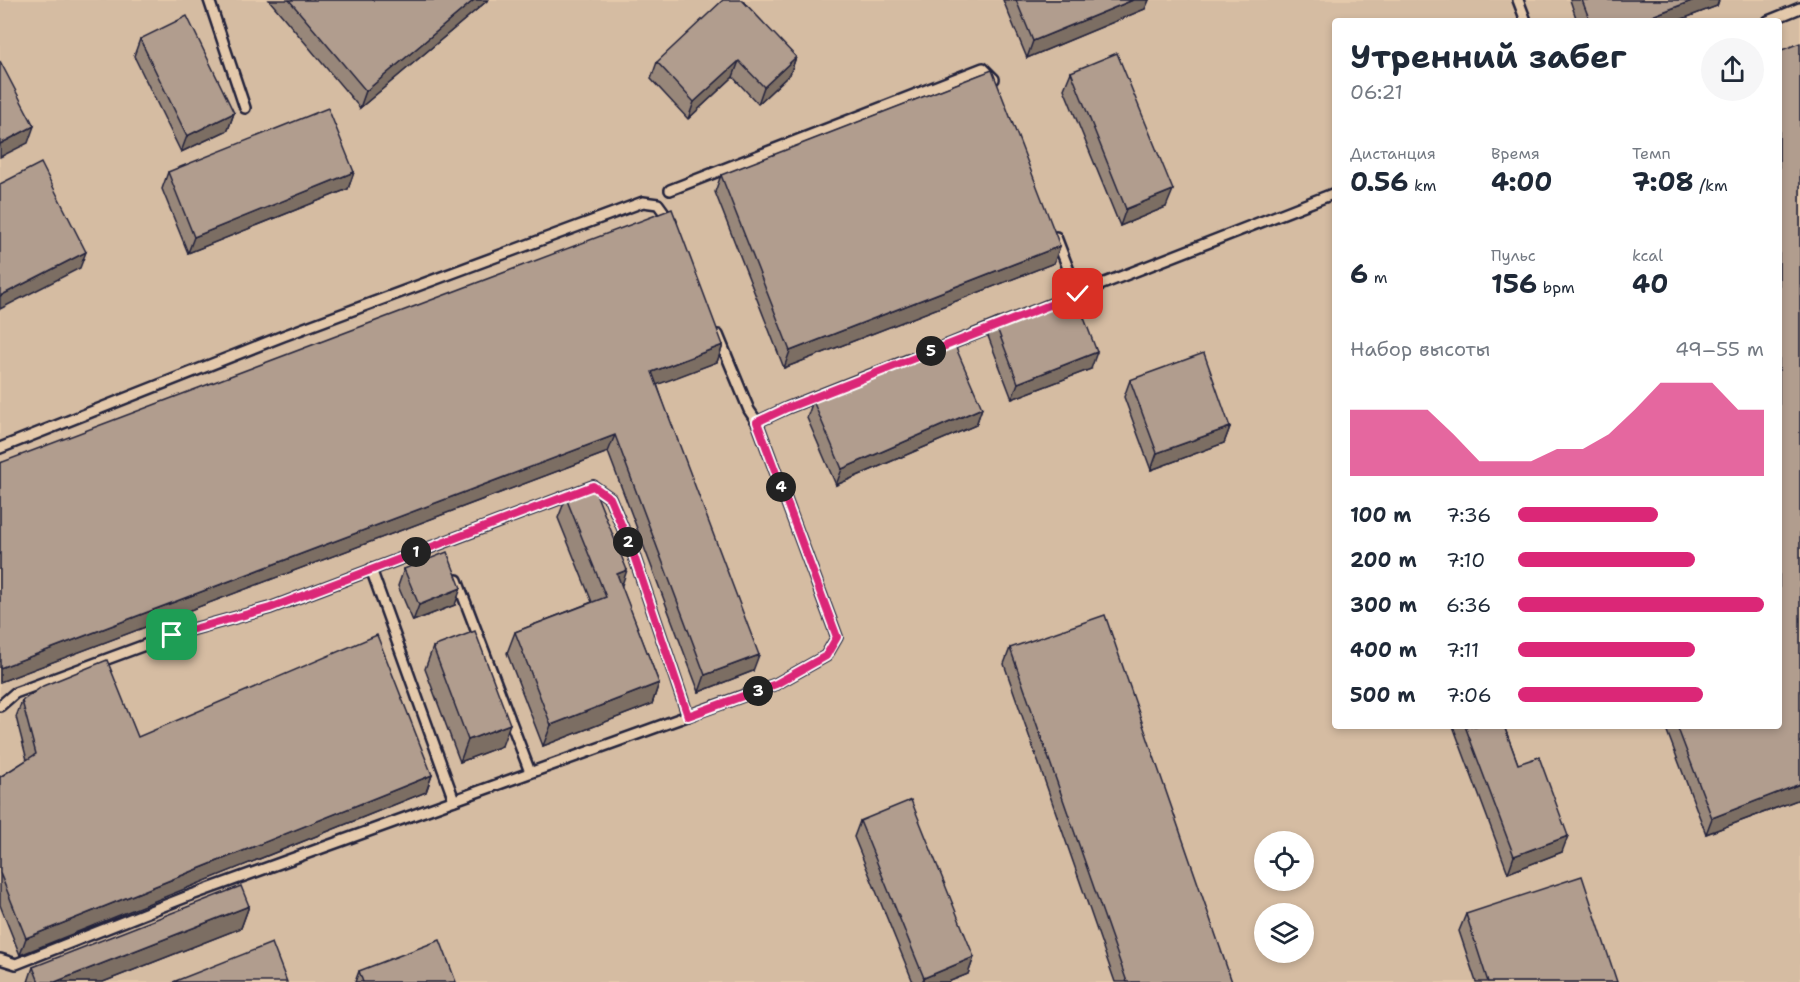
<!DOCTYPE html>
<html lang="ru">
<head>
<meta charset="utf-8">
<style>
  :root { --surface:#fff; --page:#f6f6f7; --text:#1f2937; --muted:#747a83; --accent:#db2777 }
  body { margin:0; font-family:"Shantell Sans",sans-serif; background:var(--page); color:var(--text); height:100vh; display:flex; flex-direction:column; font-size:22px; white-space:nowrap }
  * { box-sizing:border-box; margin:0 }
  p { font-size:20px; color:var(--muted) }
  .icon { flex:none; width:33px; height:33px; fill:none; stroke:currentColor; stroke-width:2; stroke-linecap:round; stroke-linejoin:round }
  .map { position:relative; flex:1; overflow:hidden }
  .sheet { position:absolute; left:1332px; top:18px; width:450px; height:711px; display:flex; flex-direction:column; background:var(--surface); border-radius:6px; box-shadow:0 3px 9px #0003 }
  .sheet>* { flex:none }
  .controls { position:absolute; left:1254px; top:831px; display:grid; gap:12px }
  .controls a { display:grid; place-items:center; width:60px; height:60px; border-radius:50%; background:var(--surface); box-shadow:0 3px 9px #0003; font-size:30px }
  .pin { position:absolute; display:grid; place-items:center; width:51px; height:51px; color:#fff; margin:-26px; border-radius:12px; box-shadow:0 3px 9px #0006 }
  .km { position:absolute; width:30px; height:30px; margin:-15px; border-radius:50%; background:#222; color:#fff; font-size:16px; line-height:30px; text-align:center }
  .round { display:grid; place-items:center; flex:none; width:63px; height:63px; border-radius:32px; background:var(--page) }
  .headline { display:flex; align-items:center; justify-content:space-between; height:102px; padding:0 18px }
  h1 { font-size:33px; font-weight:700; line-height:45px }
  .metrics { display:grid; grid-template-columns:repeat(3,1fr); gap:9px; height:102px; padding:6px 18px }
  .metrics div { display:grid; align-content:center }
  .metrics b { font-size:26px; font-weight:700 }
  .metrics small { font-size:16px; font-weight:400 }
  .metrics p { font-size:16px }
  .chart { height:168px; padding:12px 18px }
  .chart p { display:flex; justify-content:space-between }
  .chart svg { width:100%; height:108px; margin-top:6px; fill:var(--accent); opacity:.7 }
  ul { padding:0 18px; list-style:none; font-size:20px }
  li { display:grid; grid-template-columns:96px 72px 1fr; align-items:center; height:45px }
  li i { height:15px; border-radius:8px; background:var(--accent) }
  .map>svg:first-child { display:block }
</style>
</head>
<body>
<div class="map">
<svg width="1800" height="982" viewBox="0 0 1800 982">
  <rect width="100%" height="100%" fill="#e4c9ab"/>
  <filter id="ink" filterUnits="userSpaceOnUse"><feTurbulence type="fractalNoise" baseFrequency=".0167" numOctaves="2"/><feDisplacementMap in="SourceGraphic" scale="12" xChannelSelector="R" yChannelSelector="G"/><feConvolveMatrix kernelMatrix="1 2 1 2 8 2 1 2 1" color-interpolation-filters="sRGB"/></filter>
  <g filter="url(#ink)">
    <path fill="#d5bca2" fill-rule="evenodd" d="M0 0H1800V982H0ZM1335 21H1779V726H1335ZM1264 842H1304V880H1264ZM1264 914H1304V952H1264Z"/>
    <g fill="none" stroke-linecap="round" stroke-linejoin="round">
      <defs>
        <g id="lane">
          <path d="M209 0 245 108"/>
          <path d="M1518 0 1526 21"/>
          <path d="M1768 21 1800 8"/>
          <path d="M670 190 983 68 994 79"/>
          <path d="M1056 237 1078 294"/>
          <path d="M1064 299 1335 193"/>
          <path d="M718 335 749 410 757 422 787 408 911 359"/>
          <path d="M943 347 1000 324"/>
          <path d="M0 448 283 336 643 202 658 204 671 222"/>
          <path d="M371 569 454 800"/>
          <path d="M457 580 530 772"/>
          <path d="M0 706 15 693 172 635 270 608 593 486 610 498 632 550 688 716"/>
          <path d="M0 959 16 964 186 897 776 684 826 656 837 637 757 422"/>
        </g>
      </defs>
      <use href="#lane" stroke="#22223b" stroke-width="14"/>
      <use href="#lane" stroke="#e4c9ab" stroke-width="9"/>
    </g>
    <g fill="#98877a" stroke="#22223b" stroke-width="1.5">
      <path d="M269 0H488L360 108Z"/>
      <path d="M1003 0H1149L1145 9 1027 58Z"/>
      <path d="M1570 0H1719L1717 6 1677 21H1577Z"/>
      <path d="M140 39 234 113 228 130 181 152 134 56Z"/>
      <path d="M1800 43V799L1706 834 1665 726H1779Z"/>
      <path d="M796 57 790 74 758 104 733 77 688 119 651 79 657 62Z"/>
      <path d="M1071 72 1166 207 1120 226 1064 89Z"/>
      <path d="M168 172H354L348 189 188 253 162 189Z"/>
      <path d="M721 175 1060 246 1054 263 784 368 715 192Z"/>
      <path d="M994 320 1091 369 1012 399 988 336Z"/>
      <path d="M723 345 717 362 657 384 753 671 699 692 608 452 0 682V463Z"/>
      <path d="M1130 380 1230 427 1224 443 1151 470 1124 397Z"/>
      <path d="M813 401 982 408 976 425 836 485 807 418Z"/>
      <path d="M566 498 621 586 659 683 652 704 543 746 507 653 515 632 592 602 558 518Z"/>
      <path d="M404 569 455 605 413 621 398 586Z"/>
      <path d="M433 647 502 746 460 762 425 669Z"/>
      <path d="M1010 648 1232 982H1115L1004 664Z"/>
      <path d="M22 701 138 737 432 775 426 792 20 955 0 905V777L27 760 16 717Z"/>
      <path d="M1453 726H1504L1518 764 1562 852 1508 873Z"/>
      <path d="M860 821 974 957 968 974 948 982H913L854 837Z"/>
      <path d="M249 906 241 928 103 982H28L33 967Z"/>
      <path d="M1466 914 1617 982H1476L1459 931Z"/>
      <path d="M359 971 456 982H355Z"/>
    </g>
    <g fill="#7c6e63" stroke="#22223b" stroke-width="1.5">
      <path d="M474 0H488L360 108 366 91Z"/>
      <path d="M1133 0H1149L1145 9 1027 58 1033 41Z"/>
      <path d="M1694 0H1719L1717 6 1677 21H1639Z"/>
      <path d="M796 57 790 74 758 104 764 87Z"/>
      <path d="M739 61 733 77 688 119 694 102Z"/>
      <path d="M234 113 228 130 181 152 187 136Z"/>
      <path d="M34 126 28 143 0 157V144Z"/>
      <path d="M354 172 348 189 188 253 194 237Z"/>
      <path d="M1173 190 1166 207 1120 226 1126 209Z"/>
      <path d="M1060 246 1054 263 784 368 790 351Z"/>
      <path d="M86 252 80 268 0 309V296Z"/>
      <path d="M723 345 717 362 646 389 652 372Z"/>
      <path d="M1097 352 1091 369 1012 399 1018 383Z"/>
      <path d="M982 408 976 425 836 485 842 469Z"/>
      <path d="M1230 427 1224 443 1151 470 1157 453Z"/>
      <path d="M615 435 608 452 0 682V668Z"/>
      <path d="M627 570 620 591 617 574Z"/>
      <path d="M461 588 455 605 413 621 419 605Z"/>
      <path d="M759 655 753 671 699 692 705 675Z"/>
      <path d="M659 683 652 704 543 746 551 725Z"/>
      <path d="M510 724 502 746 460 762 468 740Z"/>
      <path d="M432 775 426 792 20 955 26 938Z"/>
      <path d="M1800 784V799L1706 834 1712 818Z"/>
      <path d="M1568 836 1562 852 1508 873 1514 856Z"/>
      <path d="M249 906 241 928 103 982H55Z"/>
      <path d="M974 957 968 974 948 982H922L924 978Z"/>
    </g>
    <g fill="#b19d8e" stroke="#22223b" stroke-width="1.5">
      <path d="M289 0H474L366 91Z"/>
      <path d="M723 0H742L796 57 764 87 739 61 694 102 657 62Z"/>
      <path d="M1016 0H1133L1033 41Z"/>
      <path d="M1582 0H1694L1639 21H1590Z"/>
      <path d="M187 16 234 113 187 136 140 39Z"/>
      <path d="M1800 43V784L1712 818 1677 726H1779V51Z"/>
      <path d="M1117 53 1173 190 1126 209 1071 72Z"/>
      <path d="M0 61 34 126 0 144Z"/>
      <path d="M992 70 1060 246 790 351 721 175Z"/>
      <path d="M328 108 354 172 194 237 168 172Z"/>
      <path d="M41 163 86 252 0 296V184Z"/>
      <path d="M672 209 723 345 652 372 759 655 705 675 615 435 0 668V463Z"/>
      <path d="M1073 289 1097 352 1018 383 994 320Z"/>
      <path d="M953 341 982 408 842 469 813 401Z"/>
      <path d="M1204 353 1230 427 1157 453 1130 380Z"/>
      <path d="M593 486 627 570 617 574 659 683 551 725 515 632 606 597 566 498Z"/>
      <path d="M447 552 461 588 419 605 404 569Z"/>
      <path d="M1105 615 1232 982H1127L1010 648Z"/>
      <path d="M475 631 510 724 468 740 433 647Z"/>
      <path d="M377 635 432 775 26 938 0 873V777L36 754 22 701 43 686 107 660 138 737Z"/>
      <path d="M1465 726H1504L1518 764 1539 757 1568 836 1514 856Z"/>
      <path d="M911 800 974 957 924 978 860 821Z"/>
      <path d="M1582 876 1617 982H1488L1466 914Z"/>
      <path d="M241 886 249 906 55 982H39L33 967Z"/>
      <path d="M440 940 456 982H363L359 971Z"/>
      <path d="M272 943 287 982H173Z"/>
    </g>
  </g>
  <g fill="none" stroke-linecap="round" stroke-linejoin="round" filter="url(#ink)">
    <defs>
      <path id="route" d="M172 635 270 608 593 486 610 498 632 550 688 716 776 684 826 656 837 637 757 422 787 408 1078 294"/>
    </defs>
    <use href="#route" stroke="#fff" stroke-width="12"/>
    <use href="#route" stroke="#db2777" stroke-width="8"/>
  </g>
</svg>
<div class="controls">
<a><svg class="icon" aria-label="locate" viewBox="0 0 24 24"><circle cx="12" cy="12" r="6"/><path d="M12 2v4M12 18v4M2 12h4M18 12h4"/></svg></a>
<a><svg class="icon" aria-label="layers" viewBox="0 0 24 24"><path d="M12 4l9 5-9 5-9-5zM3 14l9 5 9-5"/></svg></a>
</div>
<div class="pin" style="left:172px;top:635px;background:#1e9e55"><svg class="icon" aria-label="arrive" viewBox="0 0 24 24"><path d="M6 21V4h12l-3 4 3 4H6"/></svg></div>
<div class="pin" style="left:1078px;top:294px;background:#d93025"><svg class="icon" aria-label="check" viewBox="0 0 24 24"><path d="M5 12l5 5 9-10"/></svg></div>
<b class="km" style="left:416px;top:552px">1</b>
<b class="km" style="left:628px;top:542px">2</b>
<b class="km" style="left:758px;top:691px">3</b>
<b class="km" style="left:781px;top:487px">4</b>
<b class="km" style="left:931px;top:351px">5</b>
<section class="sheet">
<div class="headline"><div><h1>Утренний забег</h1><p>06:21</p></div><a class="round"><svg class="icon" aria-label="share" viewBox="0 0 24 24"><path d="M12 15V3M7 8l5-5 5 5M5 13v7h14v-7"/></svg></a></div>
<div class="metrics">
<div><p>Дистанция</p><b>0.56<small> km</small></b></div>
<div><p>Время</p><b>4:00</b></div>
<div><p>Темп</p><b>7:08<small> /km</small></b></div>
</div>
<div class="metrics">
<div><b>6<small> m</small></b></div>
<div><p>Пульс</p><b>156<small> bpm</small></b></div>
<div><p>kcal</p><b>40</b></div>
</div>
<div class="chart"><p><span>Набор высоты</span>49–55 m</p>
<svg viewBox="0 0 160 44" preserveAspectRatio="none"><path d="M0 44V17L10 17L20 17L30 17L40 27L50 38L60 38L70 38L80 33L90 33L100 27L110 17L120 6L130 6L140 6L150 17L160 17V44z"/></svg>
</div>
<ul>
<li><b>100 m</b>7:36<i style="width:57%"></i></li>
<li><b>200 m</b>7:10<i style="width:72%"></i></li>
<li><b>300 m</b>6:36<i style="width:100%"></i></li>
<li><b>400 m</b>7:11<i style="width:72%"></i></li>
<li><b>500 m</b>7:06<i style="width:75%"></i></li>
</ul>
</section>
</div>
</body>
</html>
